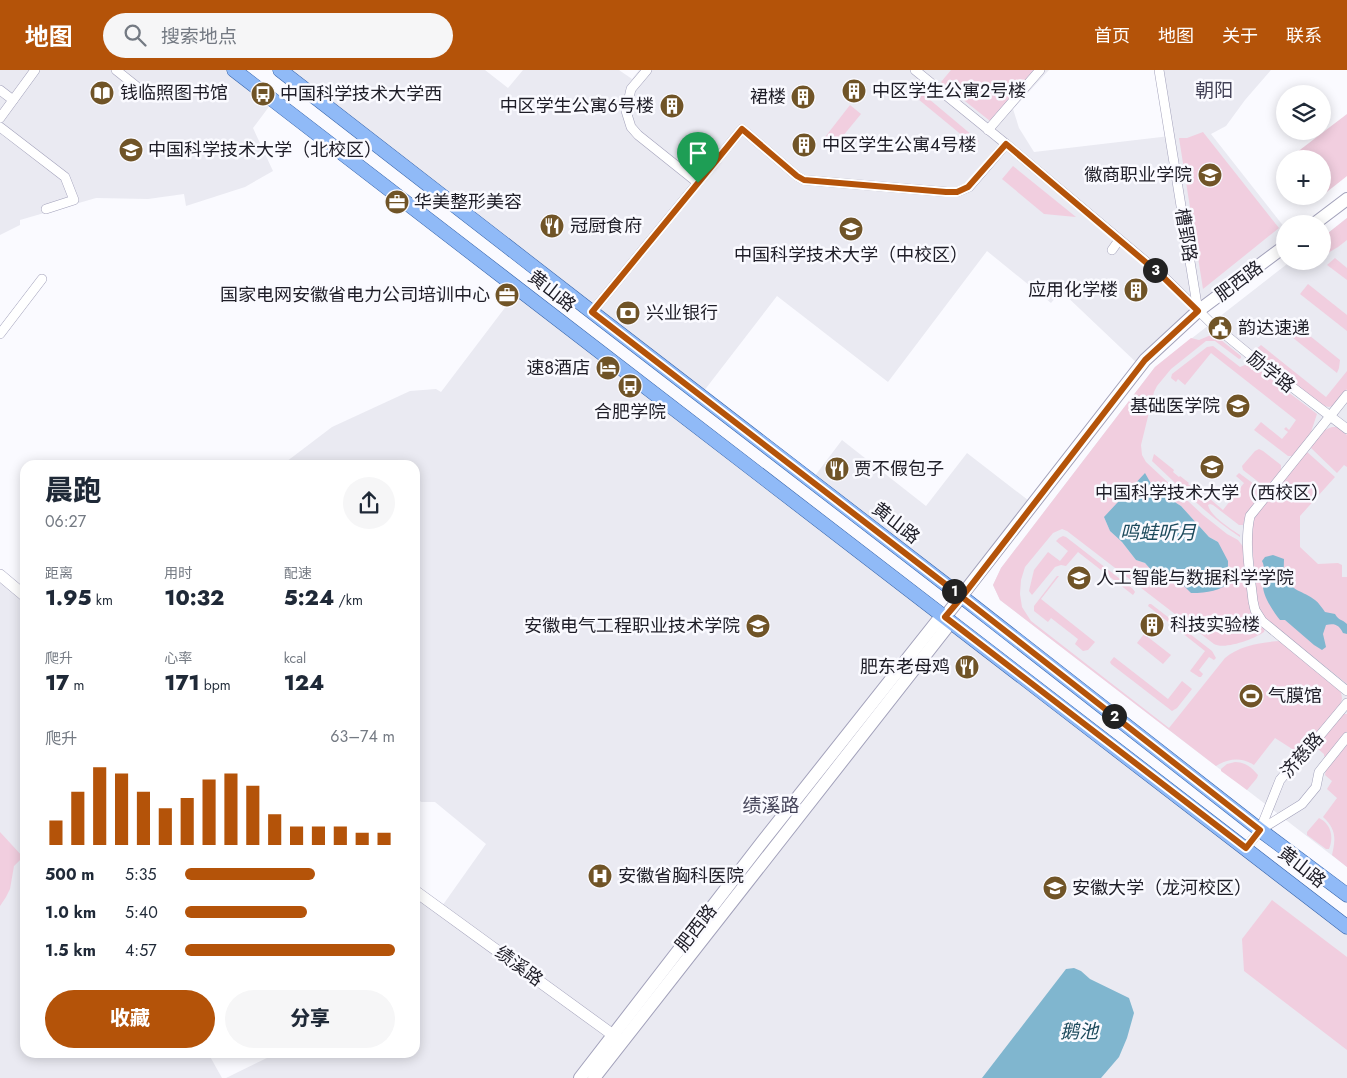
<!DOCTYPE html>
<html lang="zh">
<head>
<meta charset="utf-8">
<style>
  :root { --surface:#fff; --page:#f6f6f7; --text:#1f2937; --muted:#747a83; --accent:#b45309 }
  body { margin:0; font-family:Jost,"Noto Sans SC",sans-serif; background:var(--page); color:var(--text); height:100vh; display:flex; flex-direction:column; font-size:19px; white-space:nowrap }
  * { box-sizing:border-box; margin:0 }
  p { font-size:16px; color:var(--muted) }
  .icon { flex:none; width:28px; height:28px; fill:none; stroke:currentColor; stroke-width:2; stroke-linecap:round; stroke-linejoin:round }
  .map { position:relative; flex:1; overflow:hidden }
  .side { position:absolute; left:20px; top:390px; width:400px; height:598px; display:flex; flex-direction:column; background:var(--surface); border-radius:15px; box-shadow:0 2px 12px #0003 }
  .side>* { flex:none }
  .controls { position:absolute; left:1276px; top:15px; display:grid; gap:10px }
  .controls a { display:grid; place-items:center; width:55px; height:55px; border-radius:50%; background:var(--surface); box-shadow:0 2px 12px #0003; font-size:25px }
  .pin { position:absolute; display:grid; place-items:center; width:42px; height:42px; color:#fff; margin:-51px -21px; border-radius:50% 50% 50% 0; rotate:-45deg; box-shadow:0 0 5px #0007 }
  .pin .icon { rotate:45deg }
  .km { position:absolute; width:25px; height:25px; margin:-12px; border-radius:50%; background:#222; color:#fff; font-size:14px; line-height:25px; text-align:center }
  .round { display:grid; place-items:center; flex:none; width:52px; height:52px; border-radius:26px; background:var(--page) }
  .headline { display:flex; align-items:center; justify-content:space-between; height:85px; padding:0 25px }
  h1 { font-size:28px; font-weight:800; line-height:38px }
  .stats { display:grid; grid-template-columns:repeat(3,1fr); gap:8px; height:85px; padding:5px 25px }
  .stats div { display:grid; align-content:center }
  .stats b { font-size:21px; font-weight:800 }
  .stats small { font-size:14px; font-weight:400 }
  .stats p { font-size:14px }
  .chart { height:140px; padding:10px 25px }
  .chart p { display:flex; justify-content:space-between }
  .chart svg { width:100%; height:90px; margin-top:5px; stroke:var(--accent); stroke-width:6 }
  .primary-button { display:flex; gap:10px; margin-top:auto; padding:10px 25px }
  .primary-button a { flex:1; height:58px; border-radius:30px; background:var(--accent); color:#fff; font-size:20px; font-weight:800; line-height:58px; text-align:center }
  .primary-button a+a { background:var(--page); color:var(--text) }
  ul { padding:0 25px; list-style:none; font-size:16px }
  li { display:grid; grid-template-columns:80px 60px 1fr; align-items:center; height:38px }
  li i { height:12px; border-radius:6px; background:var(--accent) }
  header { display:flex; align-items:center; gap:30px; box-sizing:border-box; height:70px; padding:0 25px; background:var(--accent); color:#fff }
  header strong { font-size:24px }
  nav { display:flex; gap:28px; margin-inline-start:auto; font-size:18px }
  .search { width:350px; height:45px; background:var(--page); display:flex; align-items:center; gap:12px; box-sizing:border-box; padding:0 18px; border-radius:28px; color:var(--muted); font-size:19px }
  .map>svg:first-child { display:block }
</style>
</head>
<body>
<header>
<strong>地图</strong>
<div class="search"><svg class="icon" aria-label="search" viewBox="0 0 24 24"><circle cx="10" cy="10" r="6"/><path d="M15 15l6 6"/></svg>搜索地点</div>
<nav><a>首页</a><a>地图</a><a>关于</a><a>联系</a></nav>
</header>
<div class="map">
<svg width="1347" height="1008" viewBox="0 0 1347 1008">
  <rect width="100%" height="100%" fill="#fafaff"/>
  <g fill="#eaeaf2">
    <path d="M0 0H234L274 30 253 58 273 101 245 117 186 136 184 124 148 129 96 128 20 150V155L0 165Z"/>
    <path d="M280 0H485L508 18 523 0H619L632 9 639 0H1049L1013 39 1019 58 1034 82 1170 66 1159 0H1271L1245 30 1226 56 1211 64 1285 158V176L1140 296 1061 221 1051 233 987 181 888 312 777 226 700 326Z"/>
    <path d="M1347 148V797L1000 530 993 515 1001 498 1155 297 1291 191H1322L1323 167Z"/>
    <path d="M519 219 942 545 580 1008H226L277 983 415 982V821L440 839 486 774 435 732H421L415 725V395H282L332 357 410 321 436 319 441 322Z"/>
    <path d="M842 370 926 436 967 383 1033 434 962 527 811 411Z"/>
    <path d="M0 505 25 526V982L208 983 222 1008H0Z"/>
    <path d="M951 552 1347 857V1008H594Z"/>
  </g>
  <g fill="#f1cedf" fill-rule="evenodd">
    <path d="M951 0H1038L990 51 941 12Z"/>
    <path d="M923 24 979 71 975 76 918 29Z"/>
    <path d="M850 35 861 44 833 78 822 71Z"/>
    <path d="M1347 44V106L1323 125 1322 89H1288Z"/>
    <path d="M1203 62 1279 158 1203 219 1179 68H1187Z"/>
    <path d="M1013 96 1076 147 1044 144 1002 109Z"/>
    <path d="M1347 148V170L1338 177 1328 183 1323 177V167Z"/>
    <path d="M1335 188 1347 198V210L1327 195Z"/>
    <path d="M1308 214 1347 245V261L1300 224Z"/>
    <path d="M1285 246 1340 290 1339 298 1337 303 1277 255Z"/>
    <path d="M1211 265 1216 266 1241 286V288L1239 289 1215 271H1206L1171 299 1157 316 1154 322 1141 375 1142 385 1146 392 1203 445 1227 464 1238 470 1245 479 1250 534 1265 558 1264 562C1254 569 1225 580 1214 574L1067 461 1062 459 1053 463 1025 497 1021 510 1020 524 1022 537 1031 551 1169 658 1225 588C1240 575 1262 572 1281 571L1341 622 1342 628 1341 634 1300 684 1275 668 1254 695C1241 687 1229 688 1216 696L1000 530 993 515 1001 498 1155 297 1191 268 1199 270ZM1154 419 1181 436 1209 467 1218 472 1228 500 1184 516 1179 515 1171 509 1154 503 1145 493 1136 490 1122 472 1110 461 1104 447Z"/>
    <path d="M1261 275 1326 327 1347 301V319L1335 335 1329 337 1320 335 1255 285 1254 281Z"/>
    <path d="M1213 276 1240 297 1250 293 1317 344 1311 362 1293 386H1288L1254 360 1261 352 1282 369 1288 362 1284 359 1286 357 1289 360 1296 350 1211 283 1185 315 1178 309 1176 312 1171 308 1172 304 1207 277Z"/>
    <path d="M1332 357H1337L1347 365V397L1344 395 1337 403 1310 377C1316 369 1321 360 1332 357Z"/>
    <path d="M1259 379 1263 381 1281 395V400L1269 415 1265 417 1243 400 1242 396 1255 381Z"/>
    <path d="M1306 381 1335 407 1300 446V477L1318 494 1338 493 1342 495V507H1347V614L1266 549 1257 536 1251 461 1252 454 1256 444Z"/>
    <path d="M1154 384 1174 400 1173 402 1179 407 1180 406 1189 413 1188 414 1195 420 1196 419 1209 430 1210 429 1223 440 1244 413 1236 406 1239 403 1262 420C1258 434 1246 441 1243 455H1239L1213 435 1210 434 1208 435C1210 446 1231 459 1240 465V467C1208 446 1181 418 1152 391Z"/>
    <path d="M1063 466 1066 467 1133 519 1135 522 1133 525 1078 482 1066 496 1061 495 1055 497 1032 525 1029 521 1034 500 1048 482 1060 491 1068 481 1056 471 1059 468Z"/>
    <path d="M1057 506H1059L1041 529 1095 572 1088 580 1083 581 1075 574 1078 569 1051 548 1048 552 1034 541V536Z"/>
    <path d="M1149 534H1151L1212 581 1216 588 1214 590 1209 587 1199 600 1203 604 1201 607H1199L1190 601 1205 581 1148 536Z"/>
    <path d="M1144 564 1171 585 1163 594 1137 573Z"/>
    <path d="M1114 587 1168 629 1182 611 1192 619 1177 638 1172 641 1111 594 1110 592Z"/>
    <path d="M1343 644H1347V662L1326 688 1324 686V684L1318 679 1316 680 1314 678Z"/>
    <path d="M1347 672V797L1332 785C1336 768 1336 759 1323 747L1337 728 1327 719 1332 711 1325 705 1326 699Z"/>
    <path d="M1235 692C1245 692 1251 697 1258 705L1257 708 1247 720 1221 701V699L1227 694Z"/>
    <path d="M1319 748C1331 754 1334 767 1329 779H1326L1307 765V762Z"/>
    <path d="M0 762 23 787 14 796 10 819 6 827 0 836Z"/>
    <path d="M1272 830 1347 887V980L1244 901 1242 869Z"/>
  </g>
  <g fill="#80b6cf">
    <path d="M1145 403 1154 419 1181 436 1209 467 1218 472 1228 491V499L1235 504 1234 511C1218 521 1209 523 1191 523L1184 516 1179 515 1171 509 1154 503 1145 493 1136 490 1122 472 1110 461 1104 447Z"/>
    <path d="M1273 485 1284 489C1284 494 1283 500 1285 505 1289 521 1304 521 1315 530 1319 533 1322 538 1325 542L1335 544C1339 551 1342 549 1347 554V564L1343 563C1339 555 1335 553 1326 555L1323 564 1326 577 1322 580 1314 575 1285 550H1280C1273 541 1262 525 1263 514 1263 506 1266 499 1262 491L1265 487Z"/>
    <path d="M1074 898 1081 901 1090 909 1129 928 1134 943 1127 968 1119 987 1101 1008H982L1066 899Z"/>
  </g>
  <g fill="none" stroke-linecap="round" stroke-linejoin="round">
    <defs>
      <g id="minor">
        <path d="M116 0 136 16"/>
        <path d="M647 0 631 19 626 41 631 57 638 65 698 113"/>
        <path d="M915 0 1006 74 1163 206 1211 253 1250 285 1347 359"/>
        <path d="M1159 0 1198 241"/>
        <path d="M0 20 13 30"/>
        <path d="M0 48 35 0"/>
        <path d="M0 57 65 107 74 130 46 139"/>
        <path d="M988 60 1040 0"/>
        <path d="M1112 180 1119 170"/>
        <path d="M592 242 742 59 797 106 804 110 947 122H957L969 117 1006 74"/>
        <path d="M0 264 42 209"/>
        <path d="M1347 325 1250 446C1244 473 1250 503 1253 531L1255 540 1262 551 1347 621"/>
        <path d="M1260 760 1302 734 1316 717 1319 702 1347 667"/>
        <path d="M1246 778 1260 760 1280 710 1290 698 1302 687 1347 633"/>
      </g>
      <g id="tertiary">
        <path d="M0 505 25 526"/>
        <path d="M415 821 620 970"/>
      </g>
      <g id="secondary">
        <path d="M1314 154 1347 129"/>
        <path d="M945 547 1145 290 1198 241 1285 176"/>
        <path d="M580 1008 763 771 942 545"/>
        <path d="M594 1008 951 552"/>
      </g>
      <g id="primary">
        <path d="M234 0 1347 857"/>
        <path d="M280 0 592 242 962 527 1260 760 1347 825"/>
      </g>
    </defs>
    <use href="#minor" stroke="#a2a1ba" stroke-width="10"/>
    <use href="#tertiary" stroke="#a2a1ba" stroke-width="12"/>
    <use href="#secondary" stroke="#a2a1ba" stroke-width="14"/>
    <use href="#primary" stroke="#3865ab" stroke-width="15"/>
    <use href="#minor" stroke="#fff" stroke-width="9"/>
    <use href="#tertiary" stroke="#fff" stroke-width="11"/>
    <use href="#secondary" stroke="#fff" stroke-width="12"/>
    <use href="#primary" stroke="#90baf7" stroke-width="14"/>
  </g>
  <g fill="none" stroke-linecap="round" stroke-linejoin="round">
    <defs>
      <path id="route" d="M698 113 592 242 962 527 945 547 1246 778 1260 760 962 527 1145 290 1198 241 1162 206 1006 74 968 117 957 122H946L804 110 797 106 742 59 698 113"/>
    </defs>
    <use href="#route" stroke="#fff" stroke-width="10"/>
    <use href="#route" stroke="#b45309" stroke-width="6"/>
  </g>
  <defs>
    <symbol id="building-disc" viewBox="-11 -11 22 22"><circle r="9.5" fill="#705427" stroke="#fafaff"/><path d="M-4-6H4V6H1V3H-1V6H-4ZM-2.5-4.3h1.7v1.8h-1.7ZM.8-4.3h1.7v1.8H.8ZM-2.5-1h1.7V.8h-1.7ZM.8-1h1.7V.8H.8Z" fill="#fff"/></symbol>
    <symbol id="library-disc" viewBox="-11 -11 22 22"><circle r="9.5" fill="#705427" stroke="#fafaff"/><path d="M-6-4Q-3-5.5-.7-3.5V5Q-3 3-6 4ZM6-4Q3-5.5 .7-3.5V5Q3 3 6 4Z" fill="#fff"/></symbol>
    <symbol id="bus-disc" viewBox="-11 -11 22 22"><circle r="9.5" fill="#705427" stroke="#fafaff"/><path d="M-5-6H5V4H4V6H2V4H-2V6H-4V4H-5ZM-3.5-4V0h7V-4ZM-3.5 1.2v1.5H-2V1.2ZM2 1.2v1.5H3.5V1.2Z" fill="#fff"/></symbol>
    <symbol id="university-disc" viewBox="-11 -11 22 22"><circle r="9.5" fill="#705427" stroke="#fafaff"/><path d="M0-5L7-2L0 1L-7-2ZM-4 1L0 2.5L4 1V4Q0 6-4 4Z" fill="#fff"/></symbol>
    <symbol id="office-disc" viewBox="-11 -11 22 22"><circle r="9.5" fill="#705427" stroke="#fafaff"/><path d="M-6-3h4V-5.5h4V-3h4V5H-6ZM-1-4.5V-3h2v-1.5ZM-6 0V1H6V0Z" fill="#fff"/></symbol>
    <symbol id="restaurant-disc" viewBox="-11 -11 22 22"><circle r="9.5" fill="#705427" stroke="#fafaff"/><path d="M-5-6h1v4h1v-4h1v4h1v-4h1v5L-1.5 .5V6h-2V.5L-5-1ZM5-6V6H3V1.5H1.5Q1.5-4 5-6Z" fill="#fff"/></symbol>
    <symbol id="bank-disc" viewBox="-11 -11 22 22"><circle r="9.5" fill="#705427" stroke="#fafaff"/><path d="M-6-4H6V4H-6ZM0-2.3a2.3 2.3 0 1 0 0 4.6a2.3 2.3 0 1 0 0-4.6Z" fill="#fff"/></symbol>
    <symbol id="civic-disc" viewBox="-11 -11 22 22"><circle r="9.5" fill="#705427" stroke="#fafaff"/><path d="M-.6-6.5H3V-4.5H.6V-3L4-1V1h2V6H-6V1h2V-1L-.6-3ZM-1.2 2.5V6h2.4V2.5Z" fill="#fff"/></symbol>
    <symbol id="hotel-disc" viewBox="-11 -11 22 22"><circle r="9.5" fill="#705427" stroke="#fafaff"/><path d="M-6-4.5h1.5V1H6V5H4.5V3h-9V5H-6ZM-4 0a1.8 1.8 0 1 1 3.6 0ZM.5 0V-2.5h3Q6-2.5 6 0Z" fill="#fff"/></symbol>
    <symbol id="stadium-disc" viewBox="-11 -11 22 22"><circle r="9.5" fill="#705427" stroke="#fafaff"/><path d="M0-5a6.5 5 0 1 0 0 10a6.5 5 0 1 0 0-10ZM-3.5-1.8h7v3.6h-7Z" fill="#fff"/></symbol>
    <symbol id="hospital-disc" viewBox="-11 -11 22 22"><circle r="9.5" fill="#705427" stroke="#fafaff"/><path d="M-5-5h3v3.5h4V-5h3V5h-3V1.5h-4V5h-3Z" fill="#fff"/></symbol>
  </defs>
  <g fill-rule="evenodd">
    <use href="#building-disc" x="840" y="7" width="28" height="28"/>
    <use href="#library-disc" x="88" y="9" width="28" height="28"/>
    <use href="#bus-disc" x="249" y="10" width="28" height="28"/>
    <use href="#building-disc" x="789" y="13" width="28" height="28"/>
    <use href="#building-disc" x="658" y="22" width="28" height="28"/>
    <use href="#building-disc" x="790" y="61" width="28" height="28"/>
    <use href="#university-disc" x="117" y="66" width="28" height="28"/>
    <use href="#university-disc" x="1196" y="91" width="28" height="28"/>
    <use href="#office-disc" x="383" y="118" width="28" height="28"/>
    <use href="#restaurant-disc" x="538" y="142" width="28" height="28"/>
    <use href="#university-disc" x="837" y="145" width="28" height="28"/>
    <use href="#building-disc" x="1122" y="206" width="28" height="28"/>
    <use href="#office-disc" x="493" y="211" width="28" height="28"/>
    <use href="#bank-disc" x="614" y="229" width="28" height="28"/>
    <use href="#civic-disc" x="1206" y="244" width="28" height="28"/>
    <use href="#hotel-disc" x="594" y="284" width="28" height="28"/>
    <use href="#bus-disc" x="616" y="302" width="28" height="28"/>
    <use href="#university-disc" x="1224" y="322" width="28" height="28"/>
    <use href="#university-disc" x="1198" y="383" width="28" height="28"/>
    <use href="#restaurant-disc" x="823" y="385" width="28" height="28"/>
    <use href="#university-disc" x="1065" y="494" width="28" height="28"/>
    <use href="#building-disc" x="1138" y="541" width="28" height="28"/>
    <use href="#university-disc" x="744" y="542" width="28" height="28"/>
    <use href="#restaurant-disc" x="953" y="583" width="28" height="28"/>
    <use href="#stadium-disc" x="1237" y="612" width="28" height="28"/>
    <use href="#hospital-disc" x="586" y="792" width="28" height="28"/>
    <use href="#university-disc" x="1041" y="804" width="28" height="28"/>
  </g>
  <g text-anchor="middle" stroke-width="5" stroke-linejoin="round" paint-order="stroke">
    <g font-size="18" fill="#1e1d27" stroke="#fafaff" text-anchor="start">
      <text x="872" y="27">中区学生公寓2号楼</text>
      <text x="120" y="29">钱临照图书馆</text>
      <text x="280" y="30">中国科学技术大学西</text>
      <text x="786" y="33" text-anchor="end">裙楼</text>
      <text x="654" y="42" text-anchor="end">中区学生公寓6号楼</text>
      <text x="822" y="81">中区学生公寓4号楼</text>
      <text x="148" y="86">中国科学技术大学（北校区）</text>
      <text x="1192" y="111" text-anchor="end">徽商职业学院</text>
      <text x="414" y="138">华美整形美容</text>
      <text x="570" y="162">冠厨食府</text>
      <text x="851" y="191" text-anchor="middle">中国科学技术大学（中校区）</text>
      <text x="1118" y="226" text-anchor="end">应用化学楼</text>
      <text x="490" y="231" text-anchor="end">国家电网安徽省电力公司培训中心</text>
      <text x="646" y="249">兴业银行</text>
      <text x="1238" y="264">韵达速递</text>
      <text x="590" y="304" text-anchor="end">速8酒店</text>
      <text x="1220" y="342" text-anchor="end">基础医学院</text>
      <text x="630" y="348" text-anchor="middle">合肥学院</text>
      <text x="854" y="405">贾不假包子</text>
      <text x="1212" y="429" text-anchor="middle">中国科学技术大学（西校区）</text>
      <text x="1096" y="514">人工智能与数据科学学院</text>
      <text x="1170" y="561">科技实验楼</text>
      <text x="740" y="562" text-anchor="end">安徽电气工程职业技术学院</text>
      <text x="950" y="603" text-anchor="end">肥东老母鸡</text>
      <text x="1268" y="632">气膜馆</text>
      <text x="618" y="812">安徽省胸科医院</text>
      <text x="1072" y="824">安徽大学（龙河校区）</text>
    </g>
    <g font-size="18" fill="#1e1d27" stroke="#fafaff">
      <text transform="translate(1186 165) rotate(81)" y="6">槽郢路</text>
      <text transform="translate(1239 211) rotate(-37)" y="6">肥西路</text>
      <text transform="translate(552 221) rotate(38)" y="6">黄山路</text>
      <text transform="translate(1271 302) rotate(38)" y="6">励学路</text>
      <text transform="translate(896 453) rotate(38)" y="6">黄山路</text>
      <text transform="translate(1302 685) rotate(-49)" y="6">济慈路</text>
      <text transform="translate(1302 797) rotate(38)" y="6">黄山路</text>
      <text transform="translate(696 858) rotate(-52)" y="6">肥西路</text>
      <text transform="translate(519 896) rotate(36)" y="6">绩溪路</text>
    </g>
    <g font-size="19" fill="#454459" stroke="#fafaff">
      <text x="1214" y="27">朝阳</text>
      <text x="771" y="742">绩溪路</text>
    </g>
    <g font-size="19" font-style="italic" fill="#1d4a5c" stroke="#fafaff">
      <text x="1158" y="469">鸣蛙听月</text>
      <text x="1079" y="968">鹅池</text>
    </g>
  </g>
</svg>
<div class="controls">
<a><svg class="icon" aria-label="layers" viewBox="0 0 24 24"><path d="M12 4l9 5-9 5-9-5zM3 14l9 5 9-5"/></svg></a>
<a>+</a>
<a>−</a>
</div>
<div class="pin" style="left:698px;top:113px;background:#1e9e55"><svg class="icon" aria-label="arrive" viewBox="0 0 24 24"><path d="M6 21V4h12l-3 4 3 4H6"/></svg></div>
<b class="km" style="left:954px;top:521px">1</b>
<b class="km" style="left:1114px;top:646px">2</b>
<b class="km" style="left:1155px;top:200px">3</b>
<section class="side">
<div class="headline"><div><h1>晨跑</h1><p>06:27</p></div><a class="round"><svg class="icon" aria-label="share" viewBox="0 0 24 24"><path d="M12 15V3M7 8l5-5 5 5M5 13v7h14v-7"/></svg></a></div>
<div class="stats">
<div><p>距离</p><b>1.95<small> km</small></b></div>
<div><p>用时</p><b>10:32</b></div>
<div><p>配速</p><b>5:24<small> /km</small></b></div>
</div>
<div class="stats">
<div><p>爬升</p><b>17<small> m</small></b></div>
<div><p>心率</p><b>171<small> bpm</small></b></div>
<div><p>kcal</p><b>124</b></div>
</div>
<div class="chart"><p><span>爬升</span>63–74 m</p>
<svg viewBox="0 0 160 44" preserveAspectRatio="none"><path d="M5 44V32M15 44V18M25 44V6M35 44V9M45 44V18M55 44V26M65 44V21M75 44V12M85 44V9M95 44V15M105 44V29M115 44V35M125 44V35M135 44V35M145 44V38M155 44V38"/></svg>
</div>
<ul>
<li><b>500 m</b>5:35<i style="width:62%"></i></li>
<li><b>1.0 km</b>5:40<i style="width:58%"></i></li>
<li><b>1.5 km</b>4:57<i style="width:100%"></i></li>
</ul>
<div class="primary-button"><a>收藏</a><a>分享</a></div>
</section>
</div>
</body>
</html>
